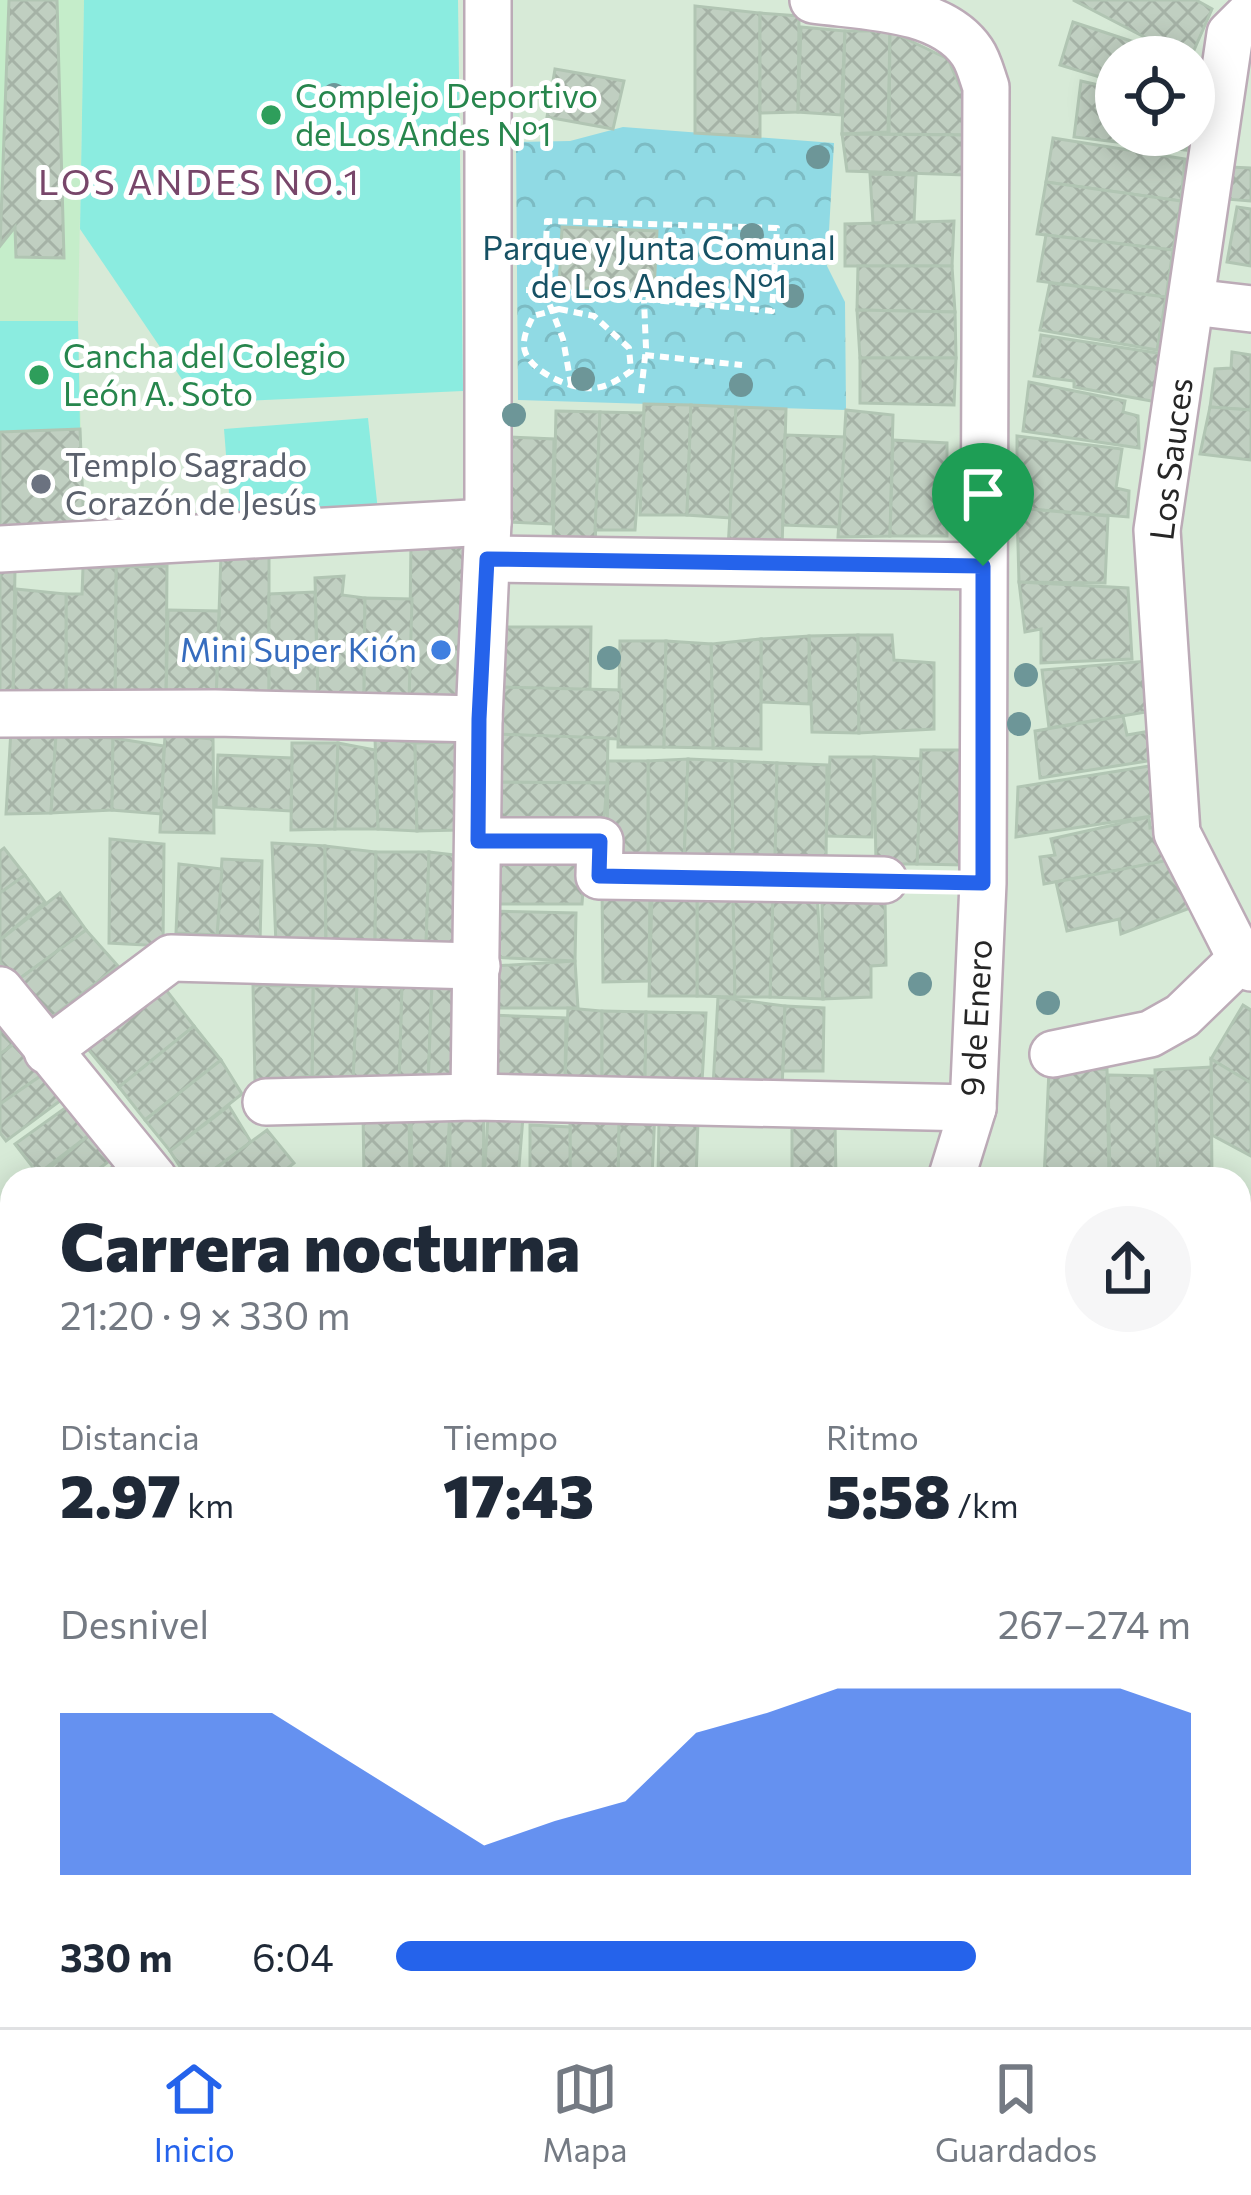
<!DOCTYPE html>
<html lang="es">
<head>
<meta charset="utf-8">
<style>
  :root { --surface:#fff; --page:#f6f6f7; --text:#1f2937; --muted:#747a83; --line:#e0e1e3; --accent:#2563eb }
  body { margin:0; font-family:Commissioner,sans-serif; background:var(--page); color:var(--text); height:100vh; display:flex; flex-direction:column; font-size:45px; white-space:nowrap }
  * { box-sizing:border-box; margin:0 }
  p { font-size:39px; color:var(--muted) }
  .icon { flex:none; width:66px; height:66px; fill:none; stroke:currentColor; stroke-width:2; stroke-linecap:round; stroke-linejoin:round }
  .map { position:relative; flex:1; overflow:hidden }
  .panel { position:absolute; left:0px; top:1167px; width:1251px; height:861px; display:flex; flex-direction:column; background:var(--surface); border-radius:36px 36px 0 0; box-shadow:0 6px 30px #0003 }
  .panel>* { flex:none }
  .controls { position:absolute; left:1095px; top:36px; display:grid; gap:24px }
  .controls a { display:grid; place-items:center; width:120px; height:120px; border-radius:50%; background:var(--surface); box-shadow:0 6px 30px #0003; font-size:60px }
  .pin { position:absolute; display:grid; place-items:center; width:102px; height:102px; color:#fff; margin:-123px -51px; border-radius:50% 50% 50% 0; rotate:-45deg; box-shadow:0 0 12px #0007 }
  .pin .icon { rotate:45deg }
  .round { display:grid; place-items:center; flex:none; width:126px; height:126px; border-radius:63px; background:var(--page) }
  .head { display:flex; align-items:center; justify-content:space-between; height:204px; padding:0 60px }
  h1 { font-size:66px; font-weight:800; line-height:90px }
  .figures { display:grid; grid-template-columns:repeat(3,1fr); gap:18px; height:204px; padding:12px 60px }
  .figures div { display:grid; align-content:center }
  .figures b { font-size:60px; font-weight:800 }
  .figures small { font-size:33px; font-weight:400 }
  .figures p { font-size:33px }
  .chart { height:336px; padding:24px 60px }
  .chart p { display:flex; justify-content:space-between }
  .chart svg { width:100%; height:216px; margin-top:12px; fill:var(--accent); opacity:.7 }
  ul { padding:0 60px; list-style:none; font-size:39px }
  li { display:grid; grid-template-columns:192px 144px 1fr; align-items:center; height:90px }
  li i { height:30px; border-radius:15px; background:var(--accent) }
  .dock { display:flex; justify-content:space-around; align-items:center; height:168px; border-top:3px solid var(--line); background:var(--surface); font-size:33px; color:var(--muted) }
  .dock a { display:grid; justify-items:center; gap:6px }
  .dock .active { color:var(--accent) }
  .map>svg:first-child { display:block }
</style>
</head>
<body>
<div class="map">
<svg width="1251" height="2027" viewBox="0 0 1251 2027">
  <defs>
    <pattern id="park-crowns" width="20" height="18" patternUnits="userSpaceOnUse" patternTransform="scale(3)"><rect width="20" height="18" fill="#90dae4"/><path d="M2 6a3 3 0 1 1 6 0M12 15a3 3 0 1 1 6 0" fill="none" stroke="#7cbbc3"/></pattern>
    <pattern id="building-cross-hatch" width="8" height="8" patternUnits="userSpaceOnUse" patternTransform="scale(3)"><rect width="8" height="8" fill="#c0cfc1"/><path d="M0 0l8 8M0 8l8-8" fill="none" stroke="#a5b2a6"/></pattern>
  </defs>
  <rect width="100%" height="100%" fill="#d7ead7"/>
  <path fill="#c5edca" d="M0 0H84L78 321 81 438 0 439Z"/>
  <path fill="url(#park-crowns)" d="M623 127 834 143 827 266 845 302 846 410 518 400 516 142 570 141Z"/>
  <g fill="#8bece0">
    <path d="M84 0H458L463 391 198 403 80 229Z"/>
    <path d="M0 321H78L80 429 0 432Z"/>
    <path d="M368 418 378 511 231 518 224 429Z"/>
  </g>
  <g fill="none" stroke-linecap="round" stroke-linejoin="round">
    <path stroke="#ca64f2" stroke-width="60" d="M397 2027 401 2016"/>
  </g>
  <g fill="url(#building-cross-hatch)" stroke="#b1c5b3" stroke-width="3">
    <path d="M9 0H57L64 258 16 257 15 227 0 246Z"/>
    <path d="M1073 0H1196L1212 9 1191 57H1183Z"/>
    <path d="M695 6 760 13V137L695 133Z"/>
    <path d="M760 13 799 16 798 112 760 113Z"/>
    <path d="M1073 22 1180 57H1116V82L1060 65Z"/>
    <path d="M801 27 845 31 841 115 798 112Z"/>
    <path d="M845 31H890L888 132 842 134Z"/>
    <path d="M890 31 948 59 965 98V135L889 134Z"/>
    <path d="M555 69 624 81 613 129 547 117Z"/>
    <path d="M1081 81 1116 89V135H1189L1186 150 1074 137Z"/>
    <path d="M842 134 965 135V175L847 171Z"/>
    <path d="M1053 138 1185 159 1181 201 1046 182Z"/>
    <path d="M1230 167 1251 168V201L1225 199Z"/>
    <path d="M870 174 916 175 914 222 873 223Z"/>
    <path d="M1046 182 1181 201 1173 250 1037 234Z"/>
    <path d="M1237 207 1251 209V266L1227 262Z"/>
    <path d="M954 221 952 266H845V224Z"/>
    <path d="M562 227 657 231 654 291 559 287Z"/>
    <path d="M1046 235 1173 250 1166 297 1038 281Z"/>
    <path d="M858 266H952L955 312 857 310Z"/>
    <path d="M1050 283 1166 297 1157 350 1040 330Z"/>
    <path d="M857 310 955 312 956 358H860Z"/>
    <path d="M1041 335 1164 354 1157 402 1074 387V381L1034 376Z"/>
    <path d="M1232 352 1251 355V410L1210 407 1215 369 1231 368Z"/>
    <path d="M860 358H956L954 405 860 403Z"/>
    <path d="M1029 382 1125 401 1123 412 1138 416 1139 448 1023 431Z"/>
    <path d="M644 404 691 405 687 515H640Z"/>
    <path d="M691 405 736 407 730 518 687 515Z"/>
    <path d="M736 407 786 409 782 549H728Z"/>
    <path d="M1210 407 1251 410V460L1200 454Z"/>
    <path d="M846 410 893 415 890 536 838 537Z"/>
    <path d="M556 411 600 412 595 546 553 543Z"/>
    <path d="M600 412 644 413 635 530H595Z"/>
    <path d="M80 429 84 530 0 533V432Z"/>
    <path d="M785 435 845 437 839 527 783 525Z"/>
    <path d="M1017 436 1122 449 1116 488 1129 491 1128 517 1017 508Z"/>
    <path d="M509 437 554 439 552 524 507 522Z"/>
    <path d="M893 440 947 443V536H890Z"/>
    <path d="M1017 508 1108 516 1105 583 1019 582Z"/>
    <path d="M411 542H475L470 705 409 701Z"/>
    <path d="M269 554V700L216 701 221 555Z"/>
    <path d="M167 566 166 699 115 701 116 567Z"/>
    <path d="M116 567 115 701 66 699V594H82L83 568Z"/>
    <path d="M0 568H15L13 694H0Z"/>
    <path d="M344 576 342 595 365 598 364 701 318 699 315 578Z"/>
    <path d="M1019 582 1128 588 1132 659 1041 663V629L1025 632Z"/>
    <path d="M16 589 66 594V699L13 694Z"/>
    <path d="M315 592 318 699 269 700V594Z"/>
    <path d="M365 598 412 599 409 701H364Z"/>
    <path d="M168 610 219 611 216 701 166 699Z"/>
    <path d="M495 627H591L590 690 496 687Z"/>
    <path d="M858 635 859 733 812 732 809 636Z"/>
    <path d="M858 635H892L894 660 934 663V729L859 733Z"/>
    <path d="M809 636V704L761 702V639Z"/>
    <path d="M761 639V749L713 748 711 644Z"/>
    <path d="M620 641H666L664 747H618Z"/>
    <path d="M666 641 711 644 713 748 664 747Z"/>
    <path d="M1147 661 1152 711 1049 728 1042 670Z"/>
    <path d="M496 687 621 690 618 739 492 734Z"/>
    <path d="M1123 716 1127 735 1156 730 1160 759 1040 778 1035 731Z"/>
    <path d="M11 730 56 735 51 813 6 814Z"/>
    <path d="M492 734 608 738 607 783 492 782Z"/>
    <path d="M56 735 113 738 112 810 51 813Z"/>
    <path d="M165 735 213 739 214 833 160 832Z"/>
    <path d="M113 738 164 746 161 814 112 810Z"/>
    <path d="M375 738 415 743 417 831 378 829Z"/>
    <path d="M460 742 459 830 417 831 415 743Z"/>
    <path d="M292 743H338L335 829 291 830Z"/>
    <path d="M338 743 375 750 378 829H335Z"/>
    <path d="M921 750H962L965 865 917 864Z"/>
    <path d="M218 755 292 758 291 811 216 807Z"/>
    <path d="M830 757H874L872 837 826 836Z"/>
    <path d="M874 757 921 759 917 864H876Z"/>
    <path d="M688 759 684 861 648 859V761Z"/>
    <path d="M688 759 732 761 733 863 684 861Z"/>
    <path d="M608 761H648V859L607 855Z"/>
    <path d="M732 761 777 763 775 864 733 863Z"/>
    <path d="M777 763 827 765 826 862 775 864Z"/>
    <path d="M1156 765 1165 814 1016 837 1018 787Z"/>
    <path d="M492 782 607 783 603 832 488 834Z"/>
    <path d="M1149 817 1150 828 1170 825 1178 859 1044 884 1040 857 1055 855 1051 839Z"/>
    <path d="M110 839 164 844 163 946 109 943Z"/>
    <path d="M272 843 325 846 326 946 276 945Z"/>
    <path d="M325 846 376 852 375 946H326Z"/>
    <path d="M4 848 25 875 0 893V851Z"/>
    <path d="M492 850 586 851 582 904H487Z"/>
    <path d="M376 852H429L426 947 375 946Z"/>
    <path d="M429 852 464 856 463 949 426 947Z"/>
    <path d="M222 859 262 861 260 943 217 935Z"/>
    <path d="M1169 860 1184 870 1190 908 1121 934 1119 919 1067 931 1056 882Z"/>
    <path d="M179 864 222 869 217 935 176 933Z"/>
    <path d="M25 875 45 902 0 940V893Z"/>
    <path d="M602 886 650 888 649 981 603 982Z"/>
    <path d="M697 892 733 893 735 997 697 996Z"/>
    <path d="M697 892V996H649L652 897Z"/>
    <path d="M773 892H817L823 999 770 997Z"/>
    <path d="M773 892 770 997H735L733 893Z"/>
    <path d="M60 893 86 930 15 982 0 962V940Z"/>
    <path d="M885 898 886 965 871 966V997L823 999 822 901Z"/>
    <path d="M489 911 576 913 575 961 488 957Z"/>
    <path d="M86 930 118 966 48 1020 15 982Z"/>
    <path d="M575 961 578 1008H496L494 966Z"/>
    <path d="M402 981 432 984 428 1085 399 1084Z"/>
    <path d="M402 981 399 1084 353 1081 357 982Z"/>
    <path d="M357 982 353 1081 312 1076 313 987Z"/>
    <path d="M465 983 462 1083 428 1085 432 984Z"/>
    <path d="M253 985 313 987 312 1076 255 1082Z"/>
    <path d="M163 986 194 1026 119 1087 88 1049Z"/>
    <path d="M718 997 785 1006 782 1091 713 1087Z"/>
    <path d="M0 1003 25 1036 0 1054Z"/>
    <path d="M1243 1005 1251 1010V1083L1211 1059Z"/>
    <path d="M785 1006 824 1008 823 1071H783Z"/>
    <path d="M568 1008 602 1011V1080H565Z"/>
    <path d="M602 1011 646 1012 645 1081 602 1080Z"/>
    <path d="M646 1012 706 1013 702 1082 645 1081Z"/>
    <path d="M489 1015 566 1018 565 1080 487 1076Z"/>
    <path d="M194 1026 221 1060 145 1120 119 1087Z"/>
    <path d="M25 1036 52 1068 0 1104V1054Z"/>
    <path d="M1211 1059 1251 1083V1156L1212 1135Z"/>
    <path d="M221 1060 242 1094 170 1151 145 1120Z"/>
    <path d="M1211 1067 1212 1179H1158L1155 1070Z"/>
    <path d="M52 1068 72 1092 6 1141 0 1133V1104Z"/>
    <path d="M1107 1069 1109 1179H1044L1049 1070Z"/>
    <path d="M1108 1075 1155 1076 1158 1179H1110Z"/>
    <path d="M72 1103 93 1132 38 1174 15 1144Z"/>
    <path d="M229 1106 251 1142 201 1179H188L170 1151Z"/>
    <path d="M450 1109 484 1110 483 1179H450Z"/>
    <path d="M450 1110 446 1179H412L411 1115Z"/>
    <path d="M655 1110 652 1177 618 1178 619 1115Z"/>
    <path d="M363 1111H409L410 1179H364Z"/>
    <path d="M570 1112 619 1115 618 1178 570 1179Z"/>
    <path d="M488 1117H523L518 1179H484Z"/>
    <path d="M659 1119 698 1121 696 1179H658Z"/>
    <path d="M792 1119 835 1123 836 1179H792Z"/>
    <path d="M530 1125 570 1127V1179H530Z"/>
    <path d="M100 1126 119 1154 85 1179H52L47 1170Z"/>
    <path d="M267 1130 294 1163 275 1179H201Z"/>
    <path d="M126 1156 145 1179H97Z"/>
    <path d="M1247 1499 1251 1521V1604L1239 1606V1500Z"/>
    <path d="M1251 1622V1758L1239 1760V1623Z"/>
  </g>
  <g fill="none" stroke-linecap="round" stroke-linejoin="round">
    <defs>
      <g id="minor">
        <path d="M813 0C862 7 941 6 972 52 979 62 982 76 986 87L983 883 973 1108 951 1179"/>
        <path d="M1251 13 1230 34 1157 530 1177 833 1241 959 1251 968"/>
        <path d="M1192 302 1251 309"/>
        <path d="M0 549 488 522"/>
        <path d="M487 559 983 566"/>
        <path d="M0 714 215 713 479 719"/>
        <path d="M479 841H600L599 876 884 880"/>
        <path d="M0 990 154 1179"/>
        <path d="M47 1051 171 958 477 966"/>
        <path d="M1053 1054 1150 1034 1182 1016 1241 959"/>
        <path d="M474 1097 479 719 488 522V0"/>
        <path d="M266 1102 474 1097 973 1108"/>
        <path d="M1239 1289 1251 1270"/>
        <path d="M1239 1450 1251 1457"/>
        <path d="M0 1547 12 1542"/>
        <path d="M0 1784 12 1785"/>
        <path d="M1239 1789 1251 1787"/>
        <path d="M668 2016 676 2027"/>
        <path d="M936 2016 943 2027"/>
        <path d="M473 2027 474 2016"/>
      </g>
    </defs>
    <use href="#minor" stroke="#bcabb7" stroke-width="50"/>
    <g stroke="#fff" stroke-width="6" stroke-dasharray="9 6" stroke-linecap="butt">
      <path d="M526 290H544L772 311 777 228 547 221 544 290 563 339 571 384"/>
      <path d="M559 309 594 316 629 348 631 371C619 379 610 386 595 388 575 391 535 374 526 354 520 341 528 327 533 316Z"/>
      <path d="M645 355 742 365"/>
      <path d="M641 393 646 348 644 300"/>
      <path d="M918 881 946 882"/>
    </g>
    <use href="#minor" stroke="#fff" stroke-width="45"/>
  </g>
  <g fill="#6d9698">
    <circle cx="334" cy="95" r="12"/>
    <circle cx="818" cy="157" r="12"/>
    <circle cx="752" cy="235" r="12"/>
    <circle cx="792" cy="296" r="12"/>
    <circle cx="583" cy="379" r="12"/>
    <circle cx="741" cy="385" r="12"/>
    <circle cx="514" cy="415" r="12"/>
    <circle cx="609" cy="658" r="12"/>
    <circle cx="1026" cy="675" r="12"/>
    <circle cx="1019" cy="724" r="12"/>
    <circle cx="920" cy="984" r="12"/>
    <circle cx="1048" cy="1003" r="12"/>
  </g>
  <g fill="none" stroke-linecap="round" stroke-linejoin="round">
    <defs>
      <path id="route" d="M487 559 983 566V883L599 876 600 841H478L479 719Z"/>
    </defs>
    <use href="#route" stroke="#fff" stroke-width="24"/>
    <use href="#route" stroke="#2563eb" stroke-width="15"/>
  </g>
  <g fill="#2e9e5b" stroke="#fff" stroke-width="4.5">
    <circle cx="271" cy="115" r="12"/>
    <circle cx="39" cy="375" r="12"/>
  </g>
  <circle fill="#6b7280" stroke="#fff" stroke-width="4.5" cx="41" cy="484" r="12"/>
  <circle fill="#3f7fe0" stroke="#fff" stroke-width="4.5" cx="441" cy="650" r="12"/>
  <g text-anchor="middle" stroke-width="10" stroke-linejoin="round" paint-order="stroke">
    <g font-size="33" fill="#27864d" stroke="#fff" text-anchor="start">
      <text x="295" y="108">Complejo Deportivo<tspan x="295" dy="38">de Los Andes N°1</tspan></text>
      <text x="63" y="368">Cancha del Colegio<tspan x="63" dy="38">León A. Soto</tspan></text>
    </g>
    <g font-size="33" fill="#165164" stroke="#fff">
      <text x="659" y="260">Parque y Junta Comunal<tspan x="659" dy="38">de Los Andes N°1</tspan></text>
    </g>
    <g font-size="33" fill="#262626" stroke="#fff">
      <text transform="translate(1171 459) rotate(-83)" y="12">Los Sauces</text>
      <text transform="translate(976 1018) rotate(-87)" y="12">9 de Enero</text>
    </g>
    <g font-size="33" fill="#5b616d" stroke="#fff" text-anchor="start">
      <text x="65" y="477">Templo Sagrado<tspan x="65" dy="38">Corazón de Jesús</tspan></text>
    </g>
    <g font-size="33" fill="#366cbe" stroke="#fff" text-anchor="end">
      <text x="417" y="662">Mini Super Kión</text>
    </g>
    <g font-size="36" letter-spacing="3" fill="#78466a" stroke="#fff">
      <text x="200" y="195">LOS ANDES NO.1</text>
    </g>
  </g>
</svg>
<div class="controls">
<a><svg class="icon" aria-label="locate" viewBox="0 0 24 24"><circle cx="12" cy="12" r="6"/><path d="M12 2v4M12 18v4M2 12h4M18 12h4"/></svg></a>
</div>
<div class="pin" style="left:983px;top:566px;background:#1e9e55"><svg class="icon" aria-label="arrive" viewBox="0 0 24 24"><path d="M6 21V4h12l-3 4 3 4H6"/></svg></div>
<section class="panel">
<div class="head"><div><h1>Carrera nocturna</h1><p>21:20 · 9 × 330 m</p></div><a class="round"><svg class="icon" aria-label="share" viewBox="0 0 24 24"><path d="M12 15V3M7 8l5-5 5 5M5 13v7h14v-7"/></svg></a></div>
<div class="figures">
<div><p>Distancia</p><b>2.97<small> km</small></b></div>
<div><p>Tiempo</p><b>17:43</b></div>
<div><p>Ritmo</p><b>5:58<small> /km</small></b></div>
</div>
<div class="chart"><p><span>Desnivel</span>267–274 m</p>
<svg viewBox="0 0 160 44" preserveAspectRatio="none"><path d="M0 44V11L10 11L20 11L30 11L40 20L50 29L60 38L70 33L80 29L90 15L100 11L110 6L120 6L130 6L140 6L150 6L160 11V44z"/></svg>
</div>
<ul>
<li><b>330 m</b>6:04<i style="width:73%"></i></li>
</ul>
</section>
</div>
<nav class="dock">
<a class="active"><svg class="icon" aria-label="home" viewBox="0 0 24 24"><path d="M3 11l9-7 9 7M6 9v11h12V9"/></svg>Inicio</a>
<a><svg class="icon" aria-label="map" viewBox="0 0 24 24"><path d="M3 6l6-2 6 2 6-2v14l-6 2-6-2-6 2zM9 4v14M15 6v14"/></svg>Mapa</a>
<a><svg class="icon" aria-label="saved" viewBox="0 0 24 24"><path d="M7 4h10v16l-5-4-5 4z"/></svg>Guardados</a>
</nav>
</body>
</html>
